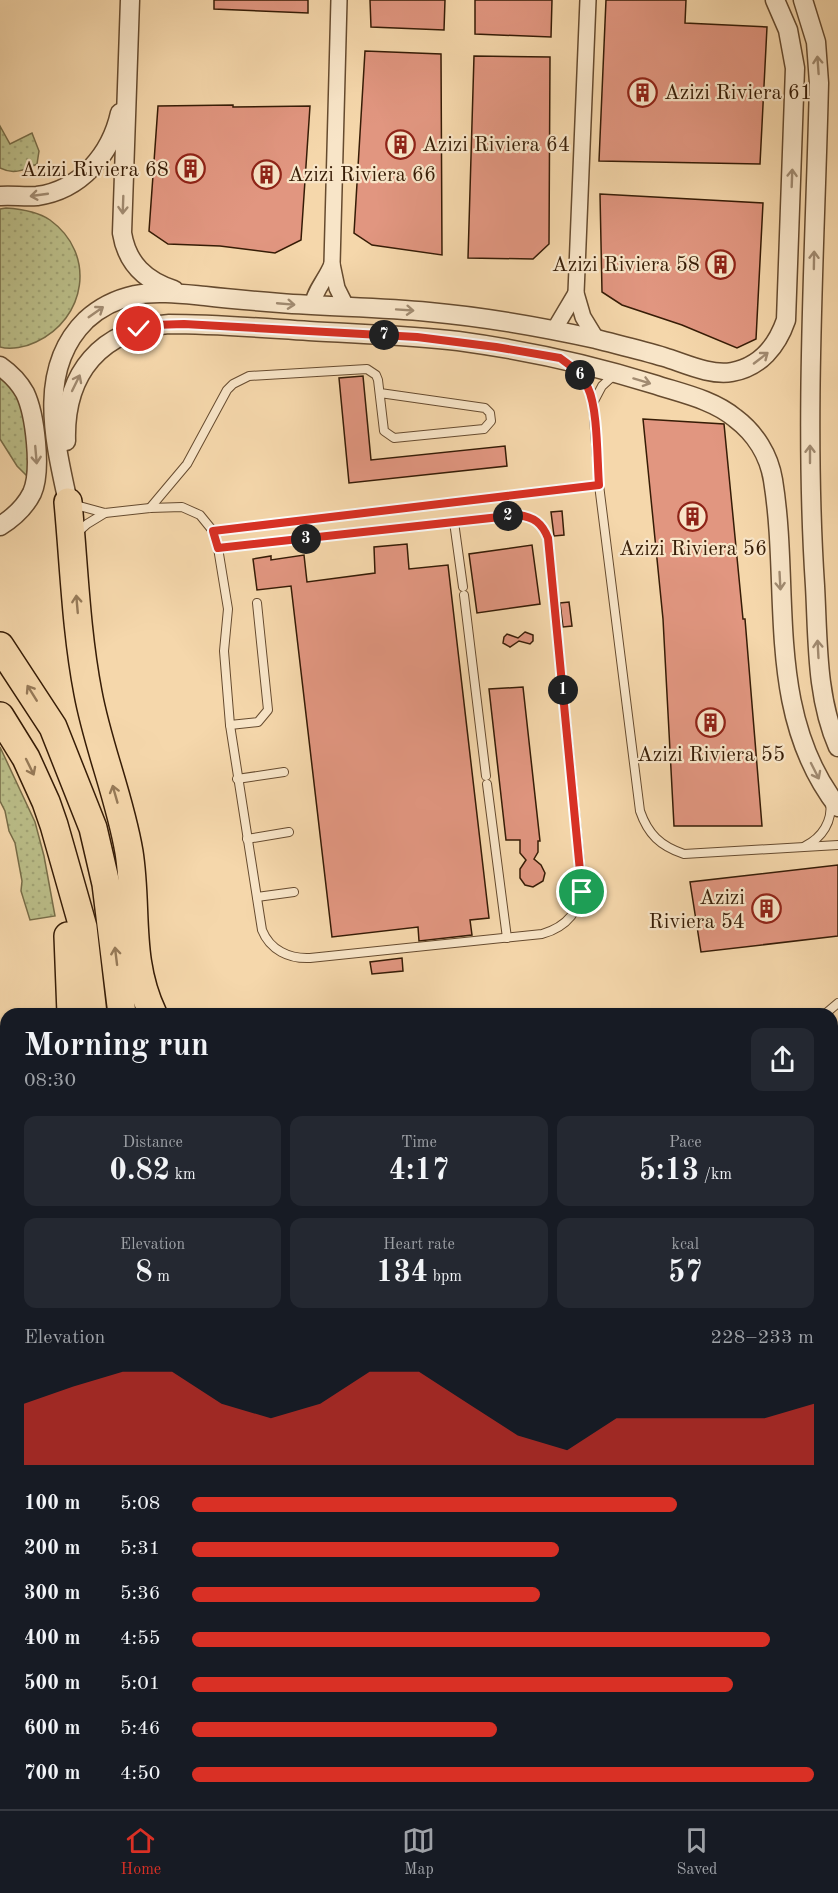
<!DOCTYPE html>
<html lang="en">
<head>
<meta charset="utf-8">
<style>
  :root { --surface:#171b24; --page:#242831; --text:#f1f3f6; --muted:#9ea1a6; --line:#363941; --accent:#d93025 }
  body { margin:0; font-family:"Old Standard TT",serif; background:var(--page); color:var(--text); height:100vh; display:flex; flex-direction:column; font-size:22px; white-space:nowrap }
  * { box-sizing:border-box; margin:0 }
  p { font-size:20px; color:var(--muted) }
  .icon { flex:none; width:33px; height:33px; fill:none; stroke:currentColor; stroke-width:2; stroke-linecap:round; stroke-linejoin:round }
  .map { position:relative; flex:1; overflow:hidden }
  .side { position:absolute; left:0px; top:1008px; width:838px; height:801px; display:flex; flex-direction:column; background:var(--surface); border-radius:18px 18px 0 0; box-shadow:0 2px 4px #0004 }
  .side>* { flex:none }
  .pin { position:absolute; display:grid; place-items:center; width:51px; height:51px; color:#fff; margin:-26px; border:3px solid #fff; border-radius:50%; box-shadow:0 2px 6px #0007 }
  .km { position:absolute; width:30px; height:30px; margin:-15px; border-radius:50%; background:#222; color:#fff; font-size:16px; line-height:30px; text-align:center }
  .round { display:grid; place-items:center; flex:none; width:63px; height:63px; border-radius:12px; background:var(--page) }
  .summary { display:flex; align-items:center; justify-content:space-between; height:102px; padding:0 24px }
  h1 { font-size:33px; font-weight:700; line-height:45px }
  .metrics { display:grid; grid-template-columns:repeat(3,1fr); gap:9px; height:102px; padding:6px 24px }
  .metrics div { display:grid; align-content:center; border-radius:12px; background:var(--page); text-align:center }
  .metrics b { font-size:30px; font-weight:700 }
  .metrics small { font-size:16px; font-weight:400 }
  .metrics p { font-size:16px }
  .chart { height:168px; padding:12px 24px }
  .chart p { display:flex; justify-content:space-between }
  .chart svg { width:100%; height:108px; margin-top:6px; fill:var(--accent); opacity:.7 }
  ul { padding:0 24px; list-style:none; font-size:20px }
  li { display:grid; grid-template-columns:96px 72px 1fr; align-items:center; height:45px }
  li i { height:15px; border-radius:8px; background:var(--accent) }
  .tabs { display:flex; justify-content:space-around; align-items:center; height:84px; border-top:2px solid var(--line); background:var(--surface); font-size:16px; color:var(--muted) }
  .tabs a { display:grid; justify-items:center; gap:3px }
  .tabs .selected { color:var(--accent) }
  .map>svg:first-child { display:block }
</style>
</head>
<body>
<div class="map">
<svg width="838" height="1809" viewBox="0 0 838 1809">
  <defs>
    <pattern id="grass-dots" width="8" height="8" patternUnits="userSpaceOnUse" patternTransform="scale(1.5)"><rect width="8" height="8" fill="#bbbe89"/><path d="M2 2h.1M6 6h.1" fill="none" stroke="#a1a375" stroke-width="1.8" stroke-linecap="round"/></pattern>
  </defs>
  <rect width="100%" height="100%" fill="#f5d7ab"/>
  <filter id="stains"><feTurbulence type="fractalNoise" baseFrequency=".00333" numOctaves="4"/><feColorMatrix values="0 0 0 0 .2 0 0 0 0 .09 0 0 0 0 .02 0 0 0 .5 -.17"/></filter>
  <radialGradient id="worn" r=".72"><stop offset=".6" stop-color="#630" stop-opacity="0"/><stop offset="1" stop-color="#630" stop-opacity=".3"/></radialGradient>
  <g fill="url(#grass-dots)" stroke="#786d48" stroke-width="1.5">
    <path d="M0 126 10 144 32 133 39 151 37 164C25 170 13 175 0 168Z"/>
    <path d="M6 208C21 209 37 211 50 220 97 254 86 319 36 342 26 347 11 350 0 347V209Z"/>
    <path d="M0 378 12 387 24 404 31 462 28 477 17 466 0 439Z"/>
    <path d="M0 747 35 822 44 856 55 916 30 920 21 891 22 881 15 843 9 831 5 811 0 801Z"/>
    <path d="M6 1374V1586L0 1585V1375Z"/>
  </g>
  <g fill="#e19680" stroke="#361c06" stroke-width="1.5">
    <path d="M214 0H308V13L214 9Z"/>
    <path d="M370 0H445L444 30 371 27Z"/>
    <path d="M475 0H552L551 37 475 34Z"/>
    <path d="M606 0H686L685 23 767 27 760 164 599 161Z"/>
    <path d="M365 51 441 54 442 255 372 245 354 233Z"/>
    <path d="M474 56 550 57 549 244 533 259 468 258Z"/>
    <path d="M233 105V107L310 106 301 240 275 253 220 246 168 244 149 231 158 106Z"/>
    <path d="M600 194 763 203 756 339 737 348 682 325 622 305 602 292Z"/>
    <path d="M363 376 371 460 505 446 507 466 349 483 339 378Z"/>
    <path d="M643 419 724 424 743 619H745L762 826H674L663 619Z"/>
    <path d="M562 511 564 535 554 536 551 512Z"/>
    <path d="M407 544 409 569 448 565 489 918 470 920 472 935 419 941 418 927 332 937 291 586 257 590 253 559 271 556V560L304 555 307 582 375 573 374 547Z"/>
    <path d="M532 545 540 604 477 613 469 554Z"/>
    <path d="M569 602 572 626 563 627 560 603Z"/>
    <path d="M525 632 533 635V641L530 644 519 641 510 647 503 643 504 637 507 634 518 638Z"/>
    <path d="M523 687 540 841H538V852L534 859 541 865 545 873 543 881 533 887 525 885 520 878V869L526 860 520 853V840H506L489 689Z"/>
    <path d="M838 865V936L701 952 690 882Z"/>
    <path d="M402 958 403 971 372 974 370 962Z"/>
  </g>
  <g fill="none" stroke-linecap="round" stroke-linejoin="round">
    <defs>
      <g id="service">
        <path d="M571 366 582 377 589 389 593 403 599 485 640 811C648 834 660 846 684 854L838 845"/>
        <path d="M593 403 602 386 615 374"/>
        <path d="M72 504 105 513 150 508 182 507 200 515 213 531 218 548 228 609 224 651 230 725 262 930C270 950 289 959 310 958L542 934C567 927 581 910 582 884L548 538C542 523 534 517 518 515L218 548"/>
        <path d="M150 508 187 464 227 390 233 384 249 376 367 369 376 375 378 380 384 431 394 438 484 429 491 421 490 413 485 408 380 393"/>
        <path d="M454 522 463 587"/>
        <path d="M213 531 599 485"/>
        <path d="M77 533 87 524 105 513"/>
        <path d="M464 595 486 776"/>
        <path d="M230 725 258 722 268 710 257 603"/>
        <path d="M237 779 284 772"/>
        <path d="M487 784 507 938"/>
        <path d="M247 839 289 832"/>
        <path d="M805 846C822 838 833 821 830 802"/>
        <path d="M257 897 294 892"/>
        <path d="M825 1014 838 1003"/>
        <path d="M77 1803 81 1809"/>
      </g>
      <g id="minor">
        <path d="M339 0 332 264 337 288 346 306"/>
        <path d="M588 0 576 293 583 317 597 340"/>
        <path d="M312 306C314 291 327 278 332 264"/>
        <path d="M554 330 576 293"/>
      </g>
      <g id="tertiary">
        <path d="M130 0 122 233C127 264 146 281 174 290"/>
        <path d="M803 0 816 42 819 83C815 250 804 419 815 586 818 640 816 697 838 747"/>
        <path d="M0 196C12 195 25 197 37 196 81 190 111 154 120 113"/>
        <path d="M0 366C10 373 19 382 25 393 35 414 42 471 32 493 25 507 13 518 0 526"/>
        <path d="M66 441C64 373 101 329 169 324 216 324 262 328 309 331 359 334 409 335 458 341 524 350 589 364 653 384 680 393 712 399 735 418 755 433 769 455 773 480 791 590 764 712 838 807"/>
        <path d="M68 502C55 442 36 369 86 320 99 308 117 299 135 295 157 291 182 294 205 296 230 299 255 301 280 303 330 307 380 307 429 312 485 317 541 327 596 339 619 345 641 350 664 357 684 363 710 376 732 372 760 367 777 346 786 320L795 68 788 30 775 0"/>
      </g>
      <g id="motorway">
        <path d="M68 502C74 566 76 631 88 693 98 747 120 798 129 852 138 909 127 959 153 1014"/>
        <path d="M0 646 53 727 93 828 106 884 122 1014"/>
        <path d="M0 716 26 758 46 802 54 825 83 927 93 1014"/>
        <path d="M68 936 71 1014"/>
        <path d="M832 1047 838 1046"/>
        <path d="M832 1071 838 1070"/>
        <path d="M832 1097 838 1096"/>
        <path d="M832 1149 838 1148"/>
        <path d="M0 1181 6 1175"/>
        <path d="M832 1189 838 1188"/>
        <path d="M0 1204H6"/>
        <path d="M832 1237 838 1236"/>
        <path d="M0 1255 6 1254"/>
        <path d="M0 1298H6"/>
        <path d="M0 1350 6 1349"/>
        <path d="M0 1600H6"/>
        <path d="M0 1631H6"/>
      </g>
    </defs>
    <use href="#service" stroke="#664b2f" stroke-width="10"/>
    <use href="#minor" stroke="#664b2f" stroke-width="18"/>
    <use href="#tertiary" stroke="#664b2f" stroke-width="21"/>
    <use href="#motorway" stroke="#361c06" stroke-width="30"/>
    <g stroke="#361c06" stroke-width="2" stroke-dasharray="1.5 3" stroke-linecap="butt">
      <path d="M832 1601 838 1597"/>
      <path d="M481 1803V1809"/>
    </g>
    <use href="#service" stroke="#f8e5c8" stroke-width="8"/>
    <use href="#minor" stroke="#f8e5c8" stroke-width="15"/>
    <use href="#tertiary" stroke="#f8e5c8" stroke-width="18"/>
    <use href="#motorway" stroke="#f5d7ab" stroke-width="27"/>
  </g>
  <defs><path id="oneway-shaft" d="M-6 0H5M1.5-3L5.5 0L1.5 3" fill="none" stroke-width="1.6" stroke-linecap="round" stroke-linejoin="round" transform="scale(1.5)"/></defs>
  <g stroke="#a18b71">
    <use href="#oneway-shaft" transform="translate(818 65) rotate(-94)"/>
    <use href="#oneway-shaft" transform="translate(792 178) rotate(-88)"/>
    <use href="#oneway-shaft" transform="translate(39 195) rotate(172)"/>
    <use href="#oneway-shaft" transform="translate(123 205) rotate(92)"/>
    <use href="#oneway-shaft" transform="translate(814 260) rotate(-89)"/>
    <use href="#oneway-shaft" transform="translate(286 304) rotate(5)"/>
    <use href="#oneway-shaft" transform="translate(405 310) rotate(4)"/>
    <use href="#oneway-shaft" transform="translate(96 312) rotate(-35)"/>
    <use href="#oneway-shaft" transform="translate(761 358) rotate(-38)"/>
    <use href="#oneway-shaft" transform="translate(642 381) rotate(17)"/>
    <use href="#oneway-shaft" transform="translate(76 383) rotate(-64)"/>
    <use href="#oneway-shaft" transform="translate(810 454) rotate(-90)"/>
    <use href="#oneway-shaft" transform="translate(36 455) rotate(85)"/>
    <use href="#oneway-shaft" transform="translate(780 581) rotate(87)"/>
    <use href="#oneway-shaft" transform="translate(818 649) rotate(-93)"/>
    <use href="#oneway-shaft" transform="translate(815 771) rotate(63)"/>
  </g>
  <g stroke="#967a58">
    <use href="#oneway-shaft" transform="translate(77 604) rotate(-95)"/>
    <use href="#oneway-shaft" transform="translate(32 693) rotate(-122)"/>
    <use href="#oneway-shaft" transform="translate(30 767) rotate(64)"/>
    <use href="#oneway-shaft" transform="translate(115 794) rotate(-106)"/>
    <use href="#oneway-shaft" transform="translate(116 956) rotate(-97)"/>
  </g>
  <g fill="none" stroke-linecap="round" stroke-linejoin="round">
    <defs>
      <path id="route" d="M139 329 154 325 184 324 417 337 496 347 560 358C572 366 582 375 588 388 598 409 597 460 599 485L213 531 218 548 518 515C534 517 542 523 548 538L582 892"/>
    </defs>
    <use href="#route" stroke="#fff" stroke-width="12"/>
    <use href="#route" stroke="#d93025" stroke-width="8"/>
  </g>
  <defs>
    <symbol id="building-ring" viewBox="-11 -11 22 22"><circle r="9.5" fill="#f8e5c8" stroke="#8f2418" stroke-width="1.5"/><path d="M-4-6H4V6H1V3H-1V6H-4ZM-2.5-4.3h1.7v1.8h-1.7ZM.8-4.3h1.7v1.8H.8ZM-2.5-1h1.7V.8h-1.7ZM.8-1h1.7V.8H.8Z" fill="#8f2418"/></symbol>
  </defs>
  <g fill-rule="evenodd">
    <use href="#building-ring" x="626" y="76" width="33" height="33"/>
    <use href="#building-ring" x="384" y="128" width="33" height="33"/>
    <use href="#building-ring" x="174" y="152" width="33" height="33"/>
    <use href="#building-ring" x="250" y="158" width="33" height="33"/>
    <use href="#building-ring" x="704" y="248" width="33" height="33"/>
    <use href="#building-ring" x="676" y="500" width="33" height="33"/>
    <use href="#building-ring" x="694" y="706" width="33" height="33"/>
    <use href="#building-ring" x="750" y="892" width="33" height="33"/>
  </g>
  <g text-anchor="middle" stroke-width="4.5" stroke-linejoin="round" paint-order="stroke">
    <g font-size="21" fill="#361c06" stroke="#f8e5c8" text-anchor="start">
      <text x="664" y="99">Azizi Riviera 61</text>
      <text x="422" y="151">Azizi Riviera 64</text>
      <text x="169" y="176" text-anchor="end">Azizi Riviera 68</text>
      <text x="288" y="181">Azizi Riviera 66</text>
      <text x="700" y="271" text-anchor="end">Azizi Riviera 58</text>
      <text x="693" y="555" text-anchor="middle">Azizi Riviera 56</text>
      <text x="711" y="761" text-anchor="middle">Azizi Riviera 55</text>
      <text x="745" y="904" text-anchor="end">Azizi<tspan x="745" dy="24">Riviera 54</tspan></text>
    </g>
  </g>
  <rect width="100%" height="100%" filter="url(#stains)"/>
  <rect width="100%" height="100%" fill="url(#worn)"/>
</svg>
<div class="pin" style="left:582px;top:892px;background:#1e9e55"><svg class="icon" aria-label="arrive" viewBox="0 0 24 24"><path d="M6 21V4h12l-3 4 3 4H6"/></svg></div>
<div class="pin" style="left:139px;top:329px;background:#d93025"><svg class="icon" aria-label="check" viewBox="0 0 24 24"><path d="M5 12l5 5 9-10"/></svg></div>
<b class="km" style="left:563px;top:690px">1</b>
<b class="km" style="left:508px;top:516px">2</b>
<b class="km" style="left:306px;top:539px">3</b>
<b class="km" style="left:580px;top:375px">6</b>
<b class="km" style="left:384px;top:335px">7</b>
<section class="side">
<div class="summary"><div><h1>Morning run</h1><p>08:30</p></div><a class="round"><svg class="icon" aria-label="share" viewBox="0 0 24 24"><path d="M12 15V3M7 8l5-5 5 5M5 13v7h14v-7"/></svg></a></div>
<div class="metrics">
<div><p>Distance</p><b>0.82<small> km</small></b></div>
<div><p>Time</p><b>4:17</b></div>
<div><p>Pace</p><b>5:13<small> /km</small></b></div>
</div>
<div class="metrics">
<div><p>Elevation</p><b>8<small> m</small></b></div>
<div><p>Heart rate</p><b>134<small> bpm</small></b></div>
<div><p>kcal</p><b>57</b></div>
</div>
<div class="chart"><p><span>Elevation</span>228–233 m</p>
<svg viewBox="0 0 160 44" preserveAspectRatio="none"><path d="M0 44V19L10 12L20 6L30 6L40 19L50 25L60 19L70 6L80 6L90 19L100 32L110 38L120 25L130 25L140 25L150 25L160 19V44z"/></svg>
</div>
<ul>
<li><b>100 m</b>5:08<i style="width:78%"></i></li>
<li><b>200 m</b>5:31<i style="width:59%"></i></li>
<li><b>300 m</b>5:36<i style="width:56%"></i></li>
<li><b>400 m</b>4:55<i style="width:93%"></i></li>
<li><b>500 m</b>5:01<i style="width:87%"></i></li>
<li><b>600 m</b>5:46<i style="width:49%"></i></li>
<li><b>700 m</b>4:50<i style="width:100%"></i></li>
</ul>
</section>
</div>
<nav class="tabs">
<a class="selected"><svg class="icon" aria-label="home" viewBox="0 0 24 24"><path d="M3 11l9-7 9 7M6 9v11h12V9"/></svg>Home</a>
<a><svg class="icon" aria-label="map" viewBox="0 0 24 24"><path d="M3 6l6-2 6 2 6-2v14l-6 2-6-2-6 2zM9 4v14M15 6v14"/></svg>Map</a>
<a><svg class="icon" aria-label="saved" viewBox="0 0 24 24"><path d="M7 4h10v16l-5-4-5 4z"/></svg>Saved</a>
</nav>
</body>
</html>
